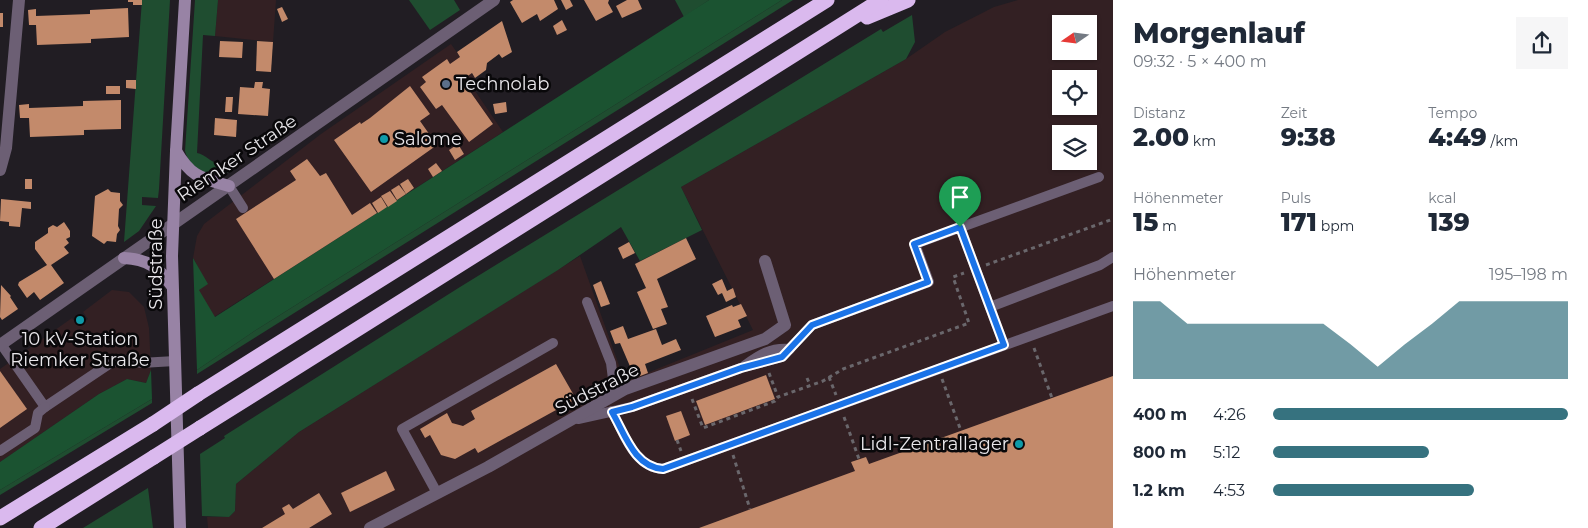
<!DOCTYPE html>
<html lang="de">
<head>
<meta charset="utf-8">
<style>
  :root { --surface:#fff; --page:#f6f6f7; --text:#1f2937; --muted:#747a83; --accent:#36727f }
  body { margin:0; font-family:Montserrat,sans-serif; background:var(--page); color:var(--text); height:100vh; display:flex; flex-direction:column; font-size:19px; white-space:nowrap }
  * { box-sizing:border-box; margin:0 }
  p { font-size:16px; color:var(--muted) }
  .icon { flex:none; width:28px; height:28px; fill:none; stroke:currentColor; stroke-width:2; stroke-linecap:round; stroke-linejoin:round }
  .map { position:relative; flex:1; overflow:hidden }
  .drawer { display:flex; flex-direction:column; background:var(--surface); width:475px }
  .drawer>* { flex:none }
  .needle { width:32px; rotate:256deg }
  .buttons { position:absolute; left:1052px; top:15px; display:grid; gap:10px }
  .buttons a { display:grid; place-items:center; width:45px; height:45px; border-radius:0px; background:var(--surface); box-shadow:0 1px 4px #0004; font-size:25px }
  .pin { position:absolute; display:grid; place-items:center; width:42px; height:42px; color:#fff; margin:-51px -21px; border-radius:50% 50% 50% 0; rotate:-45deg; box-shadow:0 0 5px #0007 }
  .pin .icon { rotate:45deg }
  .round { display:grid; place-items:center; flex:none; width:52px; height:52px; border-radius:0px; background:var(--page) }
  .head { display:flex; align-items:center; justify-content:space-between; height:85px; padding:0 20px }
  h1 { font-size:28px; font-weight:800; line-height:38px }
  .metrics { display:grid; grid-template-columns:repeat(3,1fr); gap:8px; height:85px; padding:5px 20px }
  .metrics div { display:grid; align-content:center }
  .metrics b { font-size:25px; font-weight:800 }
  .metrics small { font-size:14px; font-weight:400 }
  .metrics p { font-size:14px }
  .chart { height:140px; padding:10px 20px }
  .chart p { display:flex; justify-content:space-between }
  .chart svg { width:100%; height:90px; margin-top:5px; fill:var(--accent); opacity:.7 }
  ul { padding:0 20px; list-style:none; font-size:16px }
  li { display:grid; grid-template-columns:80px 60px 1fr; align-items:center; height:38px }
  li i { height:12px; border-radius:6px; background:var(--accent) }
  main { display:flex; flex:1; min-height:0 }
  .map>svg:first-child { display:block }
</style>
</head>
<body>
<main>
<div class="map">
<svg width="1113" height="528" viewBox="0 0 1113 528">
  <rect width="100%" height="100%" fill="#211d23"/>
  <g fill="#332023" fill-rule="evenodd">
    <path d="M218 0H276L273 42 215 36Z"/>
    <path d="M1018 0H1113V528H208L207 517H229L235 511 236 484 299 432 580 256 625 382 753 330 681 187 906 59 945 32 994 7ZM1061 24H1089V51H1061ZM1061 79H1089V106H1061ZM1061 134H1089V161H1061Z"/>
    <path d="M451 44 475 78 469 82 503 132 214 317 198 289 207 284 193 258 197 236 204 224 321 134Z"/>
    <path d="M112 290 129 292 144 307 149 328 151 370 146 383 127 379 99 394 0 462V369L72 318 79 326 88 319 83 312Z"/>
  </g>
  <g fill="#1f4d30">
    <path d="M142 0H170L159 189 158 198 142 197V205L156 206 139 231 124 242Z"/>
    <path d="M195 0H218L215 36 203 35 197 153C205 154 213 165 228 167L229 172C210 177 191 172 185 151Z"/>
    <path d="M409 0H454L460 10 430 30Z"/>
    <path d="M675 0H709L684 17Z"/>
    <path d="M782 0H793L197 374V370L253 332Z"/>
    <path d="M912 15 915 42 906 59 681 187 702 230 640 261 621 227 558 270 299 432 236 484 235 511 229 517 202 516 200 454 225 438 224 436 460 287 881 29 883 32Z"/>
    <path d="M152 399V403L0 495V490Z"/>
    <path d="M148 488 153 528H83Z"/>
  </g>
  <g fill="#1b5331">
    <path d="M709 0H782L253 332 197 370 193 258 208 284 199 290 215 317Z"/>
    <path d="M151 370 152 399 0 490V462L99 394 127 379 146 383Z"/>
  </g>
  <g fill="#c38a6b">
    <path d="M128 0H142V5H133V2H128Z"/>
    <path d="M513 0H554L558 9 540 21 537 14 522 23 510 2Z"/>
    <path d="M561 0H570L573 6 566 10Z"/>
    <path d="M584 0H609L608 3 613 12 596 21Z"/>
    <path d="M627 0H638L642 9 622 18 616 6Z"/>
    <path d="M282 7 288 19 282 22 277 9Z"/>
    <path d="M128 8 129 37 91 39V43L37 45 36 25H29L28 10 36 9V16L90 14V10Z"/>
    <rect x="0" y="13" width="3" height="14"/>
    <path d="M562 20 567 30 557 35 553 26Z"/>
    <path d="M502 21 512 52 502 58 499 54 487 63 486 70 475 78 472 73 462 80 493 124 469 142 442 105 436 109 420 87 426 82 422 77 447 59 450 64 460 57 457 52Z"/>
    <path d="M220 41 243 42 242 58 219 57Z"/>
    <path d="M257 41 273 42 271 72 256 71Z"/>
    <path d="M126 80H136V89L126 88Z"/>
    <path d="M255 82H263L262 88 270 89 268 116 238 114 240 87 254 88Z"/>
    <rect x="106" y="86" width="14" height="8"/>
    <path d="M410 86 430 114 420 121 437 145 371 192 334 140 360 122 361 124 370 118Z"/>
    <path d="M226 97H233L232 112H225Z"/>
    <path d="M121 100V129L84 130V135L30 137 29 118H20L19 105 29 104V108L83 106V101Z"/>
    <path d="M506 102 507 112 495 114 493 104Z"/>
    <path d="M215 118 237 120 236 137 214 135Z"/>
    <path d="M458 144 464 154 455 160 449 150Z"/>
    <path d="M307 159 320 176 326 173 352 215 370 203 377 213 274 279 236 219 296 180 290 171Z"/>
    <path d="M436 163 442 171 433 177 428 169Z"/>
    <rect x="25" y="179" width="7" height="10"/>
    <path d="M408 179 414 188 406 194 400 184Z"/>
    <path d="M399 185 406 194 397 200 391 190Z"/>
    <path d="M108 189 111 192 120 193V201L123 205 119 209 118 226 120 230 117 234 116 242 107 241 104 244 92 236 95 196Z"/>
    <path d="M390 191 397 201 388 207 381 196Z"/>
    <path d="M381 197 387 207 378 213 372 203Z"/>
    <path d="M1 199 31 202V209L22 208 20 227 9 226V222L0 221Z"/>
    <path d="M64 222 70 231V237L66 239 69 243 64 247 69 253 51 265 64 283 40 300 34 292 27 298 18 285 19 282 47 265 35 249V242L48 233V228L53 225 57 227Z"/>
    <path d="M686 238 696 259 657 279 668 307 661 309 667 324 653 329 637 292 646 288 635 264Z"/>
    <path d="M629 242 635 253 623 259 618 248Z"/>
    <path d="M722 279 727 291 733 288 736 297 726 302 722 293 718 295 712 284Z"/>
    <path d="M601 281 610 304 601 307 593 285Z"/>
    <path d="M1 285 11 296 10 297 18 309 2 320 0 317Z"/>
    <path d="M741 304 747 316 738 320 741 327 715 337 706 316 732 305 733 307Z"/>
    <path d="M623 326 628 339 656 329 662 345 676 339 681 350 645 364 648 373 635 378 620 343 615 344 610 331Z"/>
    <path d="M556 364 576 399 478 453 475 448 455 459 441 455 430 435 425 438 420 429 447 413 452 423 463 426 475 419 471 411Z"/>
    <path d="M0 371 27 409 0 428Z"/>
    <path d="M766 375 775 399 705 425 696 401Z"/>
    <path d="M1113 376V528H699L855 471 851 462 866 457 869 464Z"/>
    <path d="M681 411 690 435 675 441 666 416Z"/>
    <path d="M386 471 395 490 350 512 341 493Z"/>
    <path d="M319 493 332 514 309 528H262L285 514 282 508 289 504 293 509Z"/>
  </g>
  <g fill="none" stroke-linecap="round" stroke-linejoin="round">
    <g stroke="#6a676c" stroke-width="3" stroke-dasharray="4 4" stroke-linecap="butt">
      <path d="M986 265 1113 219"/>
      <path d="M1034 348 1052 398"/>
      <path d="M769 373 778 397 823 381 843 369 969 323 953 277 964 273"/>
      <path d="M829 377 836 395"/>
      <path d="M807 378 810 385"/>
      <path d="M942 379 961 431"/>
      <path d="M692 399 703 428 775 401 778 397"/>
      <path d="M844 417 859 459"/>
      <path d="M677 440 681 451"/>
      <path d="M733 455 750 509"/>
    </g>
    <g stroke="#6c5f74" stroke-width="10">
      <path d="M229 186 243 208"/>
      <path d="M960 227 1004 345"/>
      <path d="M587 302 611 363 615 395"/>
      <path d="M990 307 1100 265 1113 257"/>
      <path d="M1 344 45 407 112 362 128 360 141 363 175 361"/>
      <path d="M744 366C759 355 771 347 790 349"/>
      <path d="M612 411C624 434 634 467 663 469L1113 306"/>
      <path d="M578 419 632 407 741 368 782 357 812 325 929 282 915 244 1099 177"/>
      <path d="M0 451 35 428 38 413 45 407"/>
      <path d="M437 493 402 429 553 343"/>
    </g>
    <g stroke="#6c5f74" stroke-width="12">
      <path d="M0 170 6 148 19 0"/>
      <path d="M0 345 494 0"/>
      <path d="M370 528 488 467 625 389 765 339 785 325 765 261"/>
    </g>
    <g stroke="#9883a5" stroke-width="12">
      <path d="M176 151C191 177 201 178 229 186"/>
      <path d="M124 258C148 259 159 268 172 286"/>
      <path d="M180 528 172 256 176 151 185 0"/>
    </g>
    <g stroke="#dab9ee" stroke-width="15">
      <path d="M867 17 908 0"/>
      <path d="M198 394 827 0"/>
      <path d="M200 428 881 0"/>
      <path d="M0 518 153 424"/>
      <path d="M41 528 154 457"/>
    </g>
    <g stroke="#dab9ee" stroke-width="15">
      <path d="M153 424 198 394"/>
      <path d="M154 457 200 428"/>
    </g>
  </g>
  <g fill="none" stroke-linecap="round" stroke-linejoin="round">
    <defs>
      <path id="route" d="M960 227 1004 345 663 469C634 467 625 434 612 412L632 407 741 368 782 357 812 325 928 282 914 244Z"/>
    </defs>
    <use href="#route" stroke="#fff" stroke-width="10"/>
    <use href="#route" stroke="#1a73e8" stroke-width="6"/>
  </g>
  <circle fill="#5c6f8a" stroke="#09080a" stroke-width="2" cx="446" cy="84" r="5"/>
  <g fill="#0f9aa8" stroke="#09080a" stroke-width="2">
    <circle cx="384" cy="139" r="5"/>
    <circle cx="80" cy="320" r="5"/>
    <circle cx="1019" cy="444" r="5"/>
  </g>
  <g text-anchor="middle" stroke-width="5" stroke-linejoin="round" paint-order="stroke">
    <g font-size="18" fill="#e9e7eb" stroke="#09080a" text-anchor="start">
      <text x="456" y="90">Technolab</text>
      <text x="394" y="145">Salome</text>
      <text x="80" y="345" text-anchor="middle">10 kV-Station<tspan x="80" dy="21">Riemker Straße</tspan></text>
      <text x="1009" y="450" text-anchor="end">Lidl-Zentrallager</text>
    </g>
    <g font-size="18" fill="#e9e7eb" stroke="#09080a">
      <text transform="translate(237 158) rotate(-34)" y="6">Riemker Straße</text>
      <text transform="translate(156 264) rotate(-90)" y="6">Südstraße</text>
      <text transform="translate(597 389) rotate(-27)" y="6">Südstraße</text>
    </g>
  </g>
</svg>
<div class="buttons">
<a><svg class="needle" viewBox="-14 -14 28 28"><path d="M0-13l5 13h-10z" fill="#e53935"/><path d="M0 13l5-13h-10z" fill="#747a83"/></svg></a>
<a><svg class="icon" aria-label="locate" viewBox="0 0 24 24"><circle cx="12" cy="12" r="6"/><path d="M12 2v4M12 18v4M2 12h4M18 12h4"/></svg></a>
<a><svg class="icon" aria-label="layers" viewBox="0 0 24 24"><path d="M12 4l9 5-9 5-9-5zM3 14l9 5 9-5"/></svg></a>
</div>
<div class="pin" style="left:960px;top:227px;background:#1e9e55"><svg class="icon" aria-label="arrive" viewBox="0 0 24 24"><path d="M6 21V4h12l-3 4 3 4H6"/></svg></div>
</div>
<section class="drawer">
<div class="head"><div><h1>Morgenlauf</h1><p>09:32 · 5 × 400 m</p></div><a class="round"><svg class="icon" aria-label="share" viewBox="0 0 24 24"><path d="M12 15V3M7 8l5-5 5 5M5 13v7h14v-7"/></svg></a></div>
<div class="metrics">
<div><p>Distanz</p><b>2.00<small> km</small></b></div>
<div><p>Zeit</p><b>9:38</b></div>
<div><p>Tempo</p><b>4:49<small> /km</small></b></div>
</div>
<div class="metrics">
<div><p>Höhenmeter</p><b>15<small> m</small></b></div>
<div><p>Puls</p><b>171<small> bpm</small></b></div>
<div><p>kcal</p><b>139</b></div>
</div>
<div class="chart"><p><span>Höhenmeter</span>195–198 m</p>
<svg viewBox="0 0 160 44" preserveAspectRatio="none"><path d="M0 44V6L10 6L20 17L30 17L40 17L50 17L60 17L70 17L80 27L90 38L100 27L110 17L120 6L130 6L140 6L150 6L160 6V44z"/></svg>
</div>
<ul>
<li><b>400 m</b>4:26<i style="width:100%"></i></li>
<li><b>800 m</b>5:12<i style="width:53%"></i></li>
<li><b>1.2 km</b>4:53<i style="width:68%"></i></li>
</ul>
</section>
</main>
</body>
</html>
